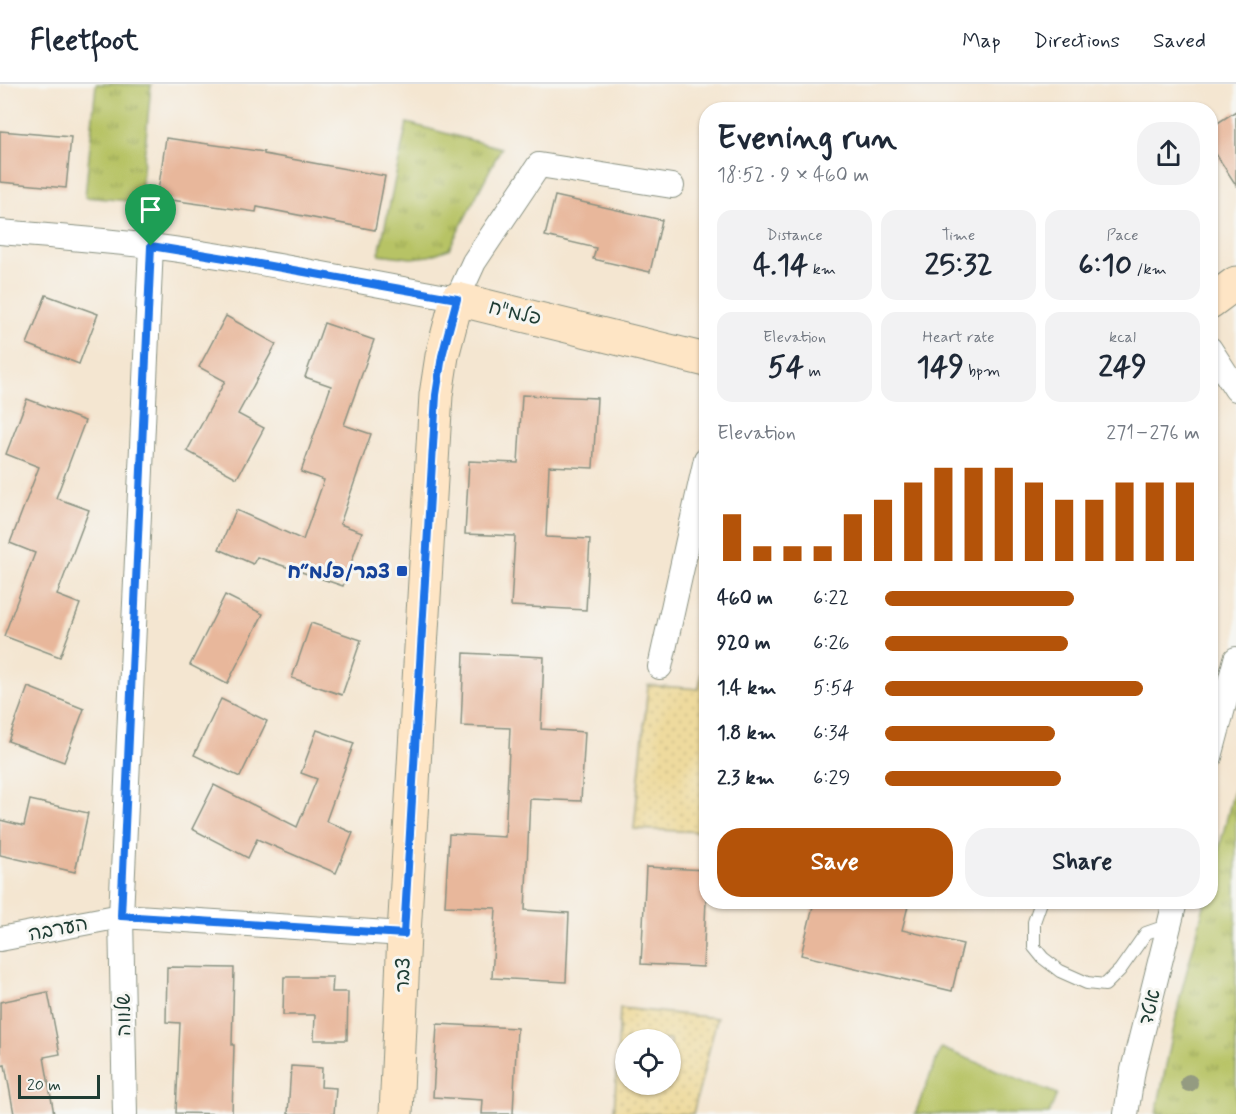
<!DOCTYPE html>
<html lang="en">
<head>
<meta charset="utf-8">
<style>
  :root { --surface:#fff; --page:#f2f2f3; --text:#1f2937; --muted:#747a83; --line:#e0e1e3; --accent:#b45309 }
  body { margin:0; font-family:Mynerve,"Playpen Sans Hebrew",sans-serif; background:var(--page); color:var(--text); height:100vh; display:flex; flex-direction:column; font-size:22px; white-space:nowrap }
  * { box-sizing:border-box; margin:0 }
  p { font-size:20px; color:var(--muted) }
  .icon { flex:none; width:33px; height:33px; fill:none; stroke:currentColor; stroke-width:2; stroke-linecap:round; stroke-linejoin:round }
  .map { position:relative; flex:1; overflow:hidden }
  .details { position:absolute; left:699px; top:18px; width:519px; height:807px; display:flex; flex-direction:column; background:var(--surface); border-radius:24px; box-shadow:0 2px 4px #0004 }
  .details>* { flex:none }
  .tools { position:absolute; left:615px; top:945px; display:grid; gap:12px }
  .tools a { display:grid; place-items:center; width:66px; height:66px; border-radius:50%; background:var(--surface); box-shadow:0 2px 4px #0004; font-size:30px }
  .scale { position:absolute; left:18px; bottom:15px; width:82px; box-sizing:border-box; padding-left:6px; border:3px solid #1f3d34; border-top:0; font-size:16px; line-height:21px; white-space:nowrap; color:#1f3d34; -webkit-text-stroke:4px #f6f6f2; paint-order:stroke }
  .pin { position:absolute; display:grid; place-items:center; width:51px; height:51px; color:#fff; margin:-62px -26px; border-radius:50% 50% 50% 0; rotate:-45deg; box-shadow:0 0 6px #0007 }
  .pin .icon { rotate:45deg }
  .round { display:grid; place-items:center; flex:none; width:63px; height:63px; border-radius:24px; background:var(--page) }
  .head { display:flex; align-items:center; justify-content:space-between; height:102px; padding:0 18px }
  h1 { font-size:33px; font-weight:800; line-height:45px }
  .metrics { display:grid; grid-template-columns:repeat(3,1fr); gap:9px; height:102px; padding:6px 18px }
  .metrics div { display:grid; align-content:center; border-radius:15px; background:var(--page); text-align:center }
  .metrics b { font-size:30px; font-weight:800 }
  .metrics small { font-size:16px; font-weight:400 }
  .metrics p { font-size:16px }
  .chart { height:168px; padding:12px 18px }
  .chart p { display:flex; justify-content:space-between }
  .chart svg { width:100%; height:108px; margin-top:6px; stroke:var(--accent); stroke-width:6 }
  .cta { display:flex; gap:12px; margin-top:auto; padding:12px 18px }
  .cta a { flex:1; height:69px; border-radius:24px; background:var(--accent); color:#fff; font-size:24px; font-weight:800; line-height:69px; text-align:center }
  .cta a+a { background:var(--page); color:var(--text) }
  ul { padding:0 18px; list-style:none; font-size:20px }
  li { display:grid; grid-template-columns:96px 72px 1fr; align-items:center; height:45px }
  li i { height:15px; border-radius:8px; background:var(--accent) }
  header { display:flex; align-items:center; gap:36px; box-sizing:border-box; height:84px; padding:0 30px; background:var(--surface); border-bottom:2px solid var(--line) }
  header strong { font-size:28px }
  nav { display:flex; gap:33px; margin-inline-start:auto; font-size:21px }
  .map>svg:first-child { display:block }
</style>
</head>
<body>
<header>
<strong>Fleetfoot</strong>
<nav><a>Map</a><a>Directions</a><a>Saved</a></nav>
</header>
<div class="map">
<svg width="1236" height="1030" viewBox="0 0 1236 1030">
  <defs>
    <pattern id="sand-dots" width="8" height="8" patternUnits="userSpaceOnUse" patternTransform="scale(1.5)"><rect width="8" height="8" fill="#eeda9e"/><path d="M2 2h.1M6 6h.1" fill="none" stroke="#ccbc89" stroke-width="1.8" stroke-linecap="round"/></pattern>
    <pattern id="park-tufts" width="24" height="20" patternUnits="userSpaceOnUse" patternTransform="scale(1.5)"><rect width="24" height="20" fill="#b7c365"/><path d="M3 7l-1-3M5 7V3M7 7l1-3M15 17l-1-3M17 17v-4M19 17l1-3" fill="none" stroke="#94a054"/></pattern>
  </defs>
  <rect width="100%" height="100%" fill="#f6f6f2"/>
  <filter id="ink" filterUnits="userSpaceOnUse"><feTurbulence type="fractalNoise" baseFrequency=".0167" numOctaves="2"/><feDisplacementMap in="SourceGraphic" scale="12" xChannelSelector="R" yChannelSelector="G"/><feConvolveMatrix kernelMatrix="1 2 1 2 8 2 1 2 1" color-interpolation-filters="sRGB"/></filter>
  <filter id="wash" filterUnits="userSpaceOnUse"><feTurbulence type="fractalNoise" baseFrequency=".008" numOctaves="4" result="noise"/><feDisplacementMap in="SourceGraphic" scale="24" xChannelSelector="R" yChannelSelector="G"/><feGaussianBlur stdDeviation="1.35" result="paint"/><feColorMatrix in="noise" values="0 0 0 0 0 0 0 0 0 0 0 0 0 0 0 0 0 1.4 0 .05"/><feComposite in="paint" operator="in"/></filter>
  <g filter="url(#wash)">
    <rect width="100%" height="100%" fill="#f4e6d1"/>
    <g fill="url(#sand-dots)" stroke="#868c69" stroke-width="1.5" fill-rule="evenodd">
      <path d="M706 564V748L634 745 648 601 699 605Z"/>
      <path d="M620 924 717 934 693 1030H614ZM626 956H670V1000H626Z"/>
    </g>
    <g fill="url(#park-tufts)" stroke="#6b804c" stroke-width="1.5">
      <path d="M96 0 151 1 140 118 85 113Z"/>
      <path d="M407 39 501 64 449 165 429 172 411 174 379 170Z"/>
      <path d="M1236 698V1030H1156L1181 909 1205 818H1210L1211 797Z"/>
    </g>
    <path fill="#b7c365" stroke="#6b804c" stroke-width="1.5" d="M941 964 1057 1010 1049 1030H915Z"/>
    <g id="blocks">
      <g fill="#e8b79b">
        <path d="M1236 27V101L1210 61V44Z"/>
        <path d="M0 47 71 53 66 104 0 98Z"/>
        <path d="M166 54 264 68V70L385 92 375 146 257 123 256 128 157 114Z"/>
        <path d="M555 112 662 136 650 188 593 175 596 164 545 152Z"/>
        <path d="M46 211 98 230 79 280 27 260Z"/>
        <path d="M226 232 276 260 238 330 264 344 237 394 187 367 225 297 199 283Z"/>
        <path d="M324 239 374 256 344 341 371 350 340 440 362 448 343 502 257 473 253 480 219 465 236 426 303 456 324 396 301 388 331 302 305 293Z"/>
        <path d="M522 311 597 314 593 384 549 382 546 453 590 455 586 526 511 522 515 452 465 450 469 377 518 379Z"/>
        <path d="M27 315 85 337 56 414 89 426 57 511 80 520 60 573 4 552 35 469 10 459 39 383 6 370Z"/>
        <path d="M225 511 263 530 227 600 190 581Z"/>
        <path d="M311 539 361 556 342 611 292 594Z"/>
        <path d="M464 569 544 573 541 645 585 648 581 717 530 715 525 826 569 829 566 898 492 894 496 824 445 822 449 750 505 753 510 644 461 642Z"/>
        <path d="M28 603 84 625 64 678 8 657Z"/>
        <path d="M221 615 267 637 240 693 194 671Z"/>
        <path d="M317 646 354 659 326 737 353 749 336 789 257 755 248 774 192 745 214 701 297 743 317 695 301 689Z"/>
        <path d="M30 716 88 729 75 788 0 771V736L24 742Z"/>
        <path d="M646 783 706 786V816L703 883 641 880Z"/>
        <path d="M814 818H909L902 846 963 860 952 907 801 871Z"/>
        <path d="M167 883 234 884 232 961H234L232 1030 176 1029 180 939 166 938Z"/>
        <path d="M284 893H333L332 908H348L347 956H314L315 931H283Z"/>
        <path d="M48 908 60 970 44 973 54 1030H14L5 981 0 982V918Z"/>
        <path d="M437 940 517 944 513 1030H482L483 1016 433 1013Z"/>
        <path d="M291 982 322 984 321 1003 336 1004 334 1030H288Z"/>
      </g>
    </g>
  </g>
  <g filter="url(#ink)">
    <use href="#blocks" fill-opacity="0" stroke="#8a9282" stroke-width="1.5"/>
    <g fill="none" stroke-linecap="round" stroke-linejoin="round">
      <defs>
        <path id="lane" d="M1041 818 1034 838V863L1043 874 1060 887 1087 899 1105 901 1120 886 1146 849 1169 841"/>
        <g id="street">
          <path d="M0 148C50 152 100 156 150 162 253 175 355 197 457 215L474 178 539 81 672 102"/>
          <path d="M1210 265 1236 305"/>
          <path d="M660 583 706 375"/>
          <path d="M1210 673 1236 575"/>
          <path d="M0 855 121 832 404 850"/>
          <path d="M125 1030 121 832 151 162"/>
          <path d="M1126 1030 1133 986 1175 818"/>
        </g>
        <g id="secondary">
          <path d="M1210 218 1236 199"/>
          <path d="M396 1030 404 850 436 311 442 272 457 215 706 276"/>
        </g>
      </defs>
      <use href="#lane" stroke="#8a9282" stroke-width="14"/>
      <use href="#street" stroke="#8a9282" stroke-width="26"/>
      <use href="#secondary" stroke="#8a9282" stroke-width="35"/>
      <use href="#lane" stroke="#fff" stroke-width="12"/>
      <use href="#street" stroke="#fff" stroke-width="24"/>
      <use href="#secondary" stroke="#fee5c5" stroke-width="33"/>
    </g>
    <circle fill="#949b81" cx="1189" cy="999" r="9"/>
  </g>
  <g fill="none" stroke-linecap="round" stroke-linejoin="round" filter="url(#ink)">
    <defs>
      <path id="route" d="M151 162 225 174 457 215 442 272 436 311 404 850 121 832Z"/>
    </defs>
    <use href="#route" stroke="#fff" stroke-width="12"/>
    <use href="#route" stroke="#1a73e8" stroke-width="8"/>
  </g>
  <rect fill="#1a4fb4" stroke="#f6f6f2" stroke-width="2" x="396" y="481" width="12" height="12" rx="3"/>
  <g text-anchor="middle" stroke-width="6" stroke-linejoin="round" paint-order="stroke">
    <g font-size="20" fill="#1f3d34" stroke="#f6f6f2">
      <text transform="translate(515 228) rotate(13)" y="7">פלמ"ח</text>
      <text transform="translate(58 844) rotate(-11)" y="7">הערבה</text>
      <text transform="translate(402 891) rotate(-88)" y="7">צבר</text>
      <text transform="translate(1149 923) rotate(-76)" y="7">אטד</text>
      <text transform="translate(123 931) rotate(-91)" y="7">שלווה</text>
    </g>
    <g font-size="20" font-weight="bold" fill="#164399" stroke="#f6f6f2" text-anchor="end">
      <text x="390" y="494">צבר/פלמ״ח</text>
    </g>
  </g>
</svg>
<div class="tools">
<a><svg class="icon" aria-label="locate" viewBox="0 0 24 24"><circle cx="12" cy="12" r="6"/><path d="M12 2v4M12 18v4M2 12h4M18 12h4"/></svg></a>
</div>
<div class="scale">20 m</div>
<div class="pin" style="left:151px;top:162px;background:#1e9e55"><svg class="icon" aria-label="arrive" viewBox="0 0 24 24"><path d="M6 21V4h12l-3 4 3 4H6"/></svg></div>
<section class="details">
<div class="head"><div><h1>Evening run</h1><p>18:52 · 9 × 460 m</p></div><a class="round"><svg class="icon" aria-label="share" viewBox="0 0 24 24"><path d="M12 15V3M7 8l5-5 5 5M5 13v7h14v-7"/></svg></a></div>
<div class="metrics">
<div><p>Distance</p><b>4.14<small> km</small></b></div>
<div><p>Time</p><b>25:32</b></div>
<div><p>Pace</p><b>6:10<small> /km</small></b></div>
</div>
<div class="metrics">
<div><p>Elevation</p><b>54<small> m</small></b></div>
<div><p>Heart rate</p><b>149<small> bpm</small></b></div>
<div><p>kcal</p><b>249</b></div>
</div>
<div class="chart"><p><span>Elevation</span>271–276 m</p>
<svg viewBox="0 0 160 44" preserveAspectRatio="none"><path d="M5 44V25M15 44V38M25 44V38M35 44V38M45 44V25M55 44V19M65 44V12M75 44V6M85 44V6M95 44V6M105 44V12M115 44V19M125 44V19M135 44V12M145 44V12M155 44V12"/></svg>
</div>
<ul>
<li><b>460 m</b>6:22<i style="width:60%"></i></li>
<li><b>920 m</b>6:26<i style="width:58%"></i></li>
<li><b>1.4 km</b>5:54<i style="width:82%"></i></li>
<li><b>1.8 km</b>6:34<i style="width:54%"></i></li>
<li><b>2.3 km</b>6:29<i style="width:56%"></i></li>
</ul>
<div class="cta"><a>Save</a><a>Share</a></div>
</section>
</div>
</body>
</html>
